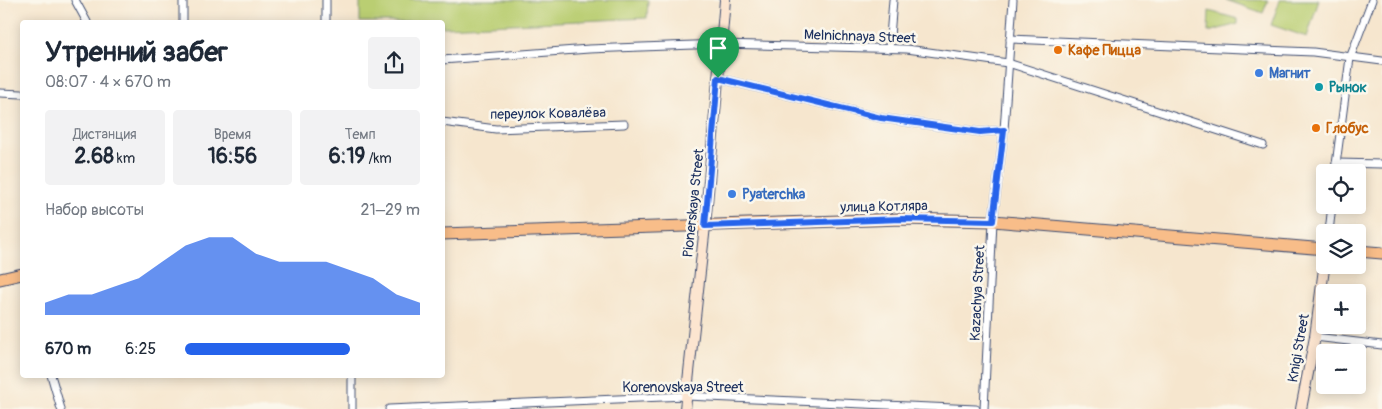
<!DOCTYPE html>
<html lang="ru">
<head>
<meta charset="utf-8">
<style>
  :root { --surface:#fff; --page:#f2f2f3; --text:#1f2937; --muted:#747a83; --accent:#2563eb }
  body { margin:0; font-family:Pangolin,sans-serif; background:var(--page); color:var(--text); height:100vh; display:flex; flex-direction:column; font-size:19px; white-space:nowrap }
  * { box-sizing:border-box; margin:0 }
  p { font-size:16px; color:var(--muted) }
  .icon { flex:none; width:28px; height:28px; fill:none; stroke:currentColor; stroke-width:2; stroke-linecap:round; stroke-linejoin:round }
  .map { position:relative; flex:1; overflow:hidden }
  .details { position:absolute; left:20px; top:20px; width:425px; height:358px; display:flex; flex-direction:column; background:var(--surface); border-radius:5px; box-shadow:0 2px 12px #0003 }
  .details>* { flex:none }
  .controls { position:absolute; left:1316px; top:164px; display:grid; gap:10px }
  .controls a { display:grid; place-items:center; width:50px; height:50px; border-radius:5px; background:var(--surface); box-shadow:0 2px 12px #0003; font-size:25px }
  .pin { position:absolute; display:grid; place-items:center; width:42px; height:42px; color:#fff; margin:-51px -21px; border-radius:50% 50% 50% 0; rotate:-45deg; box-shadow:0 0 5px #0007 }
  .pin .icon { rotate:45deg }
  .round { display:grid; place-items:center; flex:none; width:52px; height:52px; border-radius:5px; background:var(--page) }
  .headline { display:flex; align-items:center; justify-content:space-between; height:85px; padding:0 25px }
  h1 { font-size:28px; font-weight:800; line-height:38px }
  .figures { display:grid; grid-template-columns:repeat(3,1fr); gap:8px; height:85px; padding:5px 25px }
  .figures div { display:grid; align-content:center; border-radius:5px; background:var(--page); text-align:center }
  .figures b { font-size:21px; font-weight:800 }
  .figures small { font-size:14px; font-weight:400 }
  .figures p { font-size:14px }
  .chart { height:140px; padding:10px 25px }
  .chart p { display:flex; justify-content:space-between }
  .chart svg { width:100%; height:90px; margin-top:5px; fill:var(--accent); opacity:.7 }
  ul { padding:0 25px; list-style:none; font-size:16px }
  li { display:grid; grid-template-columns:80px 60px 1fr; align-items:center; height:38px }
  li i { height:12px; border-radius:6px; background:var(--accent) }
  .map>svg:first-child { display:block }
</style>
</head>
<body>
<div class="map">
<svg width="1382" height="409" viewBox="0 0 1382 409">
  <rect width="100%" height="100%" fill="#fbf7ec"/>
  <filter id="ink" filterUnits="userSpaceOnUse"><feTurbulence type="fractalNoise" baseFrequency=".02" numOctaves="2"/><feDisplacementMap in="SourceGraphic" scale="10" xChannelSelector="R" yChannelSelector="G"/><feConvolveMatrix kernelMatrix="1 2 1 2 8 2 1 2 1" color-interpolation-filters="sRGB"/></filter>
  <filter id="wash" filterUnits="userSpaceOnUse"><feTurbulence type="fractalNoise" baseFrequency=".0096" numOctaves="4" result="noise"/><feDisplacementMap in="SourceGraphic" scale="20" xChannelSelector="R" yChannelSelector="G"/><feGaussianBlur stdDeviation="1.12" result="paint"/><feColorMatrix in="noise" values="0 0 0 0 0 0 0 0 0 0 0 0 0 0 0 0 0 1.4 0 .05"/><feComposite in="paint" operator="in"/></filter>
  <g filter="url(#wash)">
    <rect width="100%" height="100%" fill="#f6e6ce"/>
    <g fill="#bace72" stroke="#6a7e68">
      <path d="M360 0H648L647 18 443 27 442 22H360Z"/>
      <path d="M1226 0H1268L1263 13Z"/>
      <path d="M1280 0H1319L1307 37 1271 25Z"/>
      <path d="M1209 11 1238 19V24L1208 32Z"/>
    </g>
  </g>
  <g filter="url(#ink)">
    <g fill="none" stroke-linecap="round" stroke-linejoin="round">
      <defs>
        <g id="street">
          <path d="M75 0 87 22"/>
          <path d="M326 0V22"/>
          <path d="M183 22V0"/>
          <path d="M1010 39 1313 52 1382 61"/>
          <path d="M889 49 893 0"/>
          <path d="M442 60 589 49 720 44 907 49 1008 63 1263 145"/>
          <path d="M718 78 881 118 980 132 1004 130"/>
          <path d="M0 93 22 94"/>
          <path d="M442 122 496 129 624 124"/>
          <path d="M1336 163 1382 164"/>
          <path d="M1335 172 1350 58 1372 0"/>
          <path d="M1329 232 1332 205"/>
          <path d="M1315 337 1382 345"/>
          <path d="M51 375 61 409"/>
          <path d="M352 375V409"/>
          <path d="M389 409 686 396 976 409"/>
          <path d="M984 409 993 221 1004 130 1013 0"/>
        </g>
        <g id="secondary">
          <path d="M685 409 705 226 725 0"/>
          <path d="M1301 409 1315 337 1325 261"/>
        </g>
        <g id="primary">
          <path d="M442 234 902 219 993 221 1325 249"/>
          <path d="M1358 251 1382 253"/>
          <path d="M0 279 22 274"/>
        </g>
      </defs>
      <use href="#street" stroke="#3c4a6f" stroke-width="9"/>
      <use href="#secondary" stroke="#3c4a6f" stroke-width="12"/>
      <use href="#primary" stroke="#3c4a6f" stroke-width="13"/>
      <use href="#street" stroke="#fff" stroke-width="7"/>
      <use href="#secondary" stroke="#fce5d0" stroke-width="10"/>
      <use href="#primary" stroke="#f8bd89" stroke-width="11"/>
    </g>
  </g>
  <g fill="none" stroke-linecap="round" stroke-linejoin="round" filter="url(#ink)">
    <defs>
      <path id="route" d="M718 78 881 118 980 132 1004 130 993 221 902 219 705 226Z"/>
    </defs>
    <use href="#route" stroke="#fff" stroke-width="10"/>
    <use href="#route" stroke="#2563eb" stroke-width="6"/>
  </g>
  <g fill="#e8710a" stroke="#fbf7ec" stroke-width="2">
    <circle cx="1058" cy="50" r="5"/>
    <circle cx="1316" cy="128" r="5"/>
  </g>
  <g fill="#3f7fe0" stroke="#fbf7ec" stroke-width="2">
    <circle cx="1259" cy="73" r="5"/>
    <circle cx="732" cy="194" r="5"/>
  </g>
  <circle fill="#0f9aa8" stroke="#fbf7ec" stroke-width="2" cx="1319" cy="87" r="5"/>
  <g text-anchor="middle" stroke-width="5" stroke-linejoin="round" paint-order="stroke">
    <g font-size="14" fill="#1b2f5e" stroke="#fbf7ec">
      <text transform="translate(860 36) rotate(2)" y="5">Melnichnaya Street</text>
      <text transform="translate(548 113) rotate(-1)" y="5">переулок Ковалёва</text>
      <text transform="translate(693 203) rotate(-84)" y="5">Pionerskaya Street</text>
      <text transform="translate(884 206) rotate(-1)" y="5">улица Котляра</text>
      <text transform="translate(977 293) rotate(-87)" y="5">Kazachya Street</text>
      <text transform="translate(1298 348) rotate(-80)" y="5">Knigi Street</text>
      <text x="683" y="392">Korenovskaya Street</text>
    </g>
    <g font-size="14" font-weight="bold" fill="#c56008" stroke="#fbf7ec" text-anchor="start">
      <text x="1068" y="55">Кафе Пицца</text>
      <text x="1326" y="133">Глобус</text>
    </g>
    <g font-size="14" font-weight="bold" fill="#366cbe" stroke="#fbf7ec" text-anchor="start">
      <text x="1269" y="78">Магнит</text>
      <text x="742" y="199">Pyaterchka</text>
    </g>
    <g font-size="14" font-weight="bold" fill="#0d838f" stroke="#fbf7ec" text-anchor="start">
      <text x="1329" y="92">Рынок</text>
    </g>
  </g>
</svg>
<div class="controls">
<a><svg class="icon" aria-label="locate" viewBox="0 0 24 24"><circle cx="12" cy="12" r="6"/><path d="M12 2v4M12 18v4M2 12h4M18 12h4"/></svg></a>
<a><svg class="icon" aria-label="layers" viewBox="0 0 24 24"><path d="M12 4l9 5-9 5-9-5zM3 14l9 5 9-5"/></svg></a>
<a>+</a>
<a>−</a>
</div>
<div class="pin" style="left:718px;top:78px;background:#1e9e55"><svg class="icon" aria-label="arrive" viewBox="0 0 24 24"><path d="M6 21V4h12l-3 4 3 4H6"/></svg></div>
<section class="details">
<div class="headline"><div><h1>Утренний забег</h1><p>08:07 · 4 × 670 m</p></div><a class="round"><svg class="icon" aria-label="share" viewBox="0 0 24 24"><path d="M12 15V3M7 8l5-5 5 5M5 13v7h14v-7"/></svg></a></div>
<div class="figures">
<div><p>Дистанция</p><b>2.68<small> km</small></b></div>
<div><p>Время</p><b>16:56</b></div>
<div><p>Темп</p><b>6:19<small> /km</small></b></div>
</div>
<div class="chart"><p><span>Набор высоты</span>21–29 m</p>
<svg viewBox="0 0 160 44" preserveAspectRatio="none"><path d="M0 44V38L10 34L20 34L30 30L40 26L50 18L60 10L70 6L80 6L90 14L100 18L110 18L120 18L130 22L140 26L150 34L160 38V44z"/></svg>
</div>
<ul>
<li><b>670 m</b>6:25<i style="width:70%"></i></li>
</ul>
</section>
</div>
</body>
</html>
